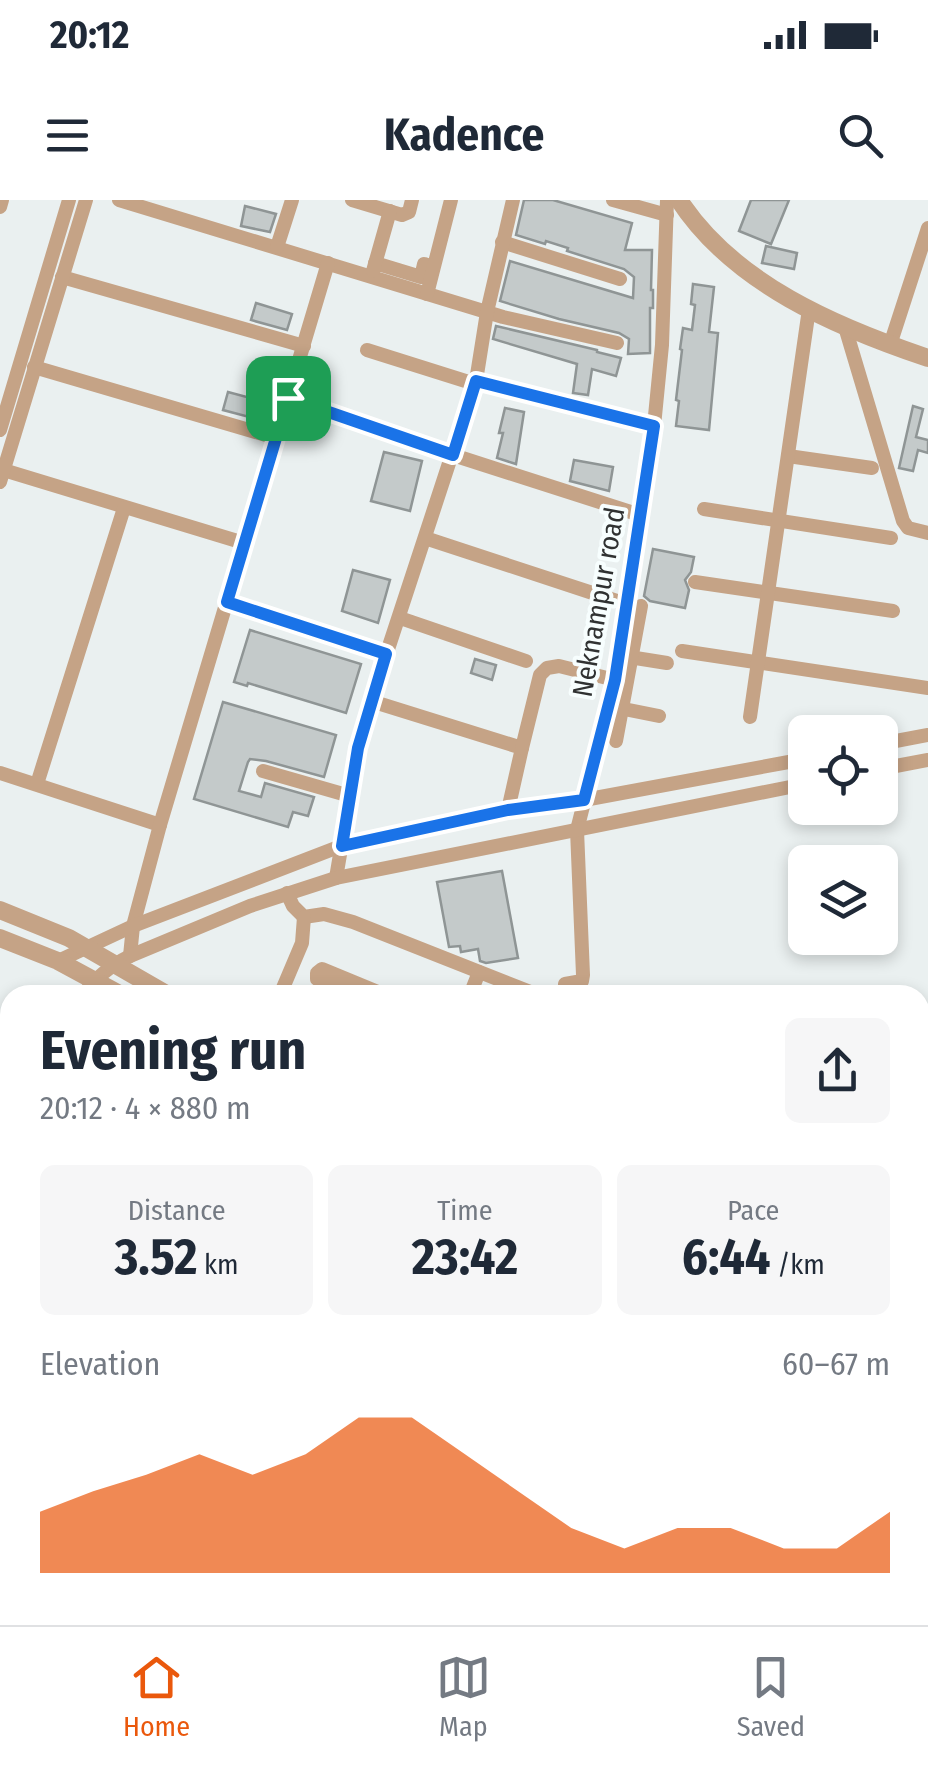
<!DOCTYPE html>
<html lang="en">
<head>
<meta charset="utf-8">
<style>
  :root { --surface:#fff; --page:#f6f6f7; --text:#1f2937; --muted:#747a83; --line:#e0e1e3; --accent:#ea580c }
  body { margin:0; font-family:"Fira Sans Condensed",sans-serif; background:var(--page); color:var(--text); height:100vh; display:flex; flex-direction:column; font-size:38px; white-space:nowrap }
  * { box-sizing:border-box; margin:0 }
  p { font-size:32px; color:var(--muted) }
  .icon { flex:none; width:55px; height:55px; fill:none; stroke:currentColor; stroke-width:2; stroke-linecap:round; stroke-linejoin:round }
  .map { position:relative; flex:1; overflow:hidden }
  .details { position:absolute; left:0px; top:785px; width:930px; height:640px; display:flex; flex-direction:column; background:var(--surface); border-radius:30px 30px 0 0; box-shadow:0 5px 15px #0003 }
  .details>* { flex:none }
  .fabs { position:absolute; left:788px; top:515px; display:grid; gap:20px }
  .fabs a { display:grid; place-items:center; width:110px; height:110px; border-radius:15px; background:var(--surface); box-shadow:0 5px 15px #0003; font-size:50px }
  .pin { position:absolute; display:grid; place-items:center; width:85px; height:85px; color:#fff; margin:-42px; border-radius:20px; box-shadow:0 5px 15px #0006 }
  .round { display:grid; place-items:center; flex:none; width:105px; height:105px; border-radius:15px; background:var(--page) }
  .overview { display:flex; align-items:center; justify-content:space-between; height:170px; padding:0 40px }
  h1 { font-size:55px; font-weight:700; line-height:75px }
  .figures { display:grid; grid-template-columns:repeat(3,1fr); gap:15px; height:170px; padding:10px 40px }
  .figures div { display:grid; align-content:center; border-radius:15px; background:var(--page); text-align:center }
  .figures b { font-size:50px; font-weight:700 }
  .figures small { font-size:28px; font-weight:400 }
  .figures p { font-size:28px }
  .chart { height:280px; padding:20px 40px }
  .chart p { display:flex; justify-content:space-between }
  .chart svg { width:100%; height:180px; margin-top:10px; fill:var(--accent); opacity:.7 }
  .status { display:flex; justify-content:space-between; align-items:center; height:70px; padding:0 50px; background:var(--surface); direction:ltr }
  .status svg { height:28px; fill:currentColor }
  header { display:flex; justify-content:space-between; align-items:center; height:130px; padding:0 40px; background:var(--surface); font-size:45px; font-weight:700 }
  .tabs { display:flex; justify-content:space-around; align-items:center; height:140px; border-top:2px solid var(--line); background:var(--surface); font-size:28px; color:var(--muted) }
  .tabs a { display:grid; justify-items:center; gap:5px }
  .tabs .active { color:var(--accent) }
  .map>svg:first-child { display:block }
</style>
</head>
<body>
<div class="status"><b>20:12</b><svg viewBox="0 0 49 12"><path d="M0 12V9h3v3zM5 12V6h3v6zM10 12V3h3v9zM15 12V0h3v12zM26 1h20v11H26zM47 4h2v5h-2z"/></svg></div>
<header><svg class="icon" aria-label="menu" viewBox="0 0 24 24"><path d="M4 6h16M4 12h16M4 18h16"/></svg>Kadence<svg class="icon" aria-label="search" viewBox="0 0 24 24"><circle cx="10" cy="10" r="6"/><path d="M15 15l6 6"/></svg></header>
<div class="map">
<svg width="928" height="1425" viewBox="0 0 928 1425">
  <rect width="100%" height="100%" fill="#eaf0f0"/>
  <path fill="#6fd9da" d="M52 1415H168L162 1425H49Z"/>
  <g fill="#c4caca" stroke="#8f9595" stroke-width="2.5">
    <path d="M524 0H553L632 23 625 50H652L651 90H653V108H650V153L628 154 629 139 619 133 559 119 500 101 510 61 633 98 634 77 624 69 567 51 568 48 546 41 545 44 516 35Z"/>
    <path d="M751 0H789L771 44 739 31Z"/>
    <path d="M245 6 276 14 270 32 241 26Z"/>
    <path d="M766 46 797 53 794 69 762 63Z"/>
    <path d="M693 84 714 87 709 132 718 133 709 230 676 226 679 201 676 200 682 150 680 149 683 128 692 130 695 105 691 104Z"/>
    <path d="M256 103 292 114 287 130 251 120Z"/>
    <path d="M496 126 597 150V152L621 158 616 176 592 169 588 195 573 193 577 164 493 139Z"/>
    <path d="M228 192 273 204 268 222 223 210Z"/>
    <path d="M913 206 923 209 916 237 928 240V253L918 250 913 271 899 268Z"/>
    <path d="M505 208 524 212 516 264 497 258 503 233H499Z"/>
    <path d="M384 252 422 261 410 311 371 301Z"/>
    <path d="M574 260 613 267 609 291 570 281Z"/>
    <path d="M653 349 694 357 691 372 685 380 689 390 685 408 650 401 644 396Z"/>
    <path d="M353 370 390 380 378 423 342 411Z"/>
    <path d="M250 430 361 464 346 513 248 483 247 486 234 482Z"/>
    <path d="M475 459 496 465 492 480 471 473Z"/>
    <path d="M223 502 336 535 324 577 266 561 250 559 248 562 239 591 261 597 265 583 314 597 308 616 293 612 288 627 194 599Z"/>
    <path d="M502 671 518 758 486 763 480 761 478 749 461 752 460 746 449 747 437 682Z"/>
    <path d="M0 816 10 819V859L0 856Z"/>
    <path d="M0 1021 10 1023V1044L6 1066H0Z"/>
    <path d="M186 1415H231L247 1425H181Z"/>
    <path d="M319 1415H355L371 1425H335Z"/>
    <path d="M587 1415H670L696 1420V1425H584Z"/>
  </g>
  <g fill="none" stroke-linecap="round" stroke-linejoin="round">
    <g stroke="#c5a386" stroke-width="14">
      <path d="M119 0 503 117 617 143"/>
      <path d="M352 0 402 15 409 12 412 0"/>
      <path d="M613 0 667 15"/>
      <path d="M0 7 2 0"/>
      <path d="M502 42 620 79"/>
      <path d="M277 47 292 0"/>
      <path d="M375 63 421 77 424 64 433 67"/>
      <path d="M373 71 390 11"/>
      <path d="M62 77 304 146"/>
      <path d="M427 94 451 0"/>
      <path d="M845 127 903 321 908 328 928 333"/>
      <path d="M890 145 928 28"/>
      <path d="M367 150 475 184"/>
      <path d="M34 167 276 238"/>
      <path d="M476 181 654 226"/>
      <path d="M288 198 453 255 640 315"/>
      <path d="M0 230 69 0"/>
      <path d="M788 256 872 268"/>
      <path d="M0 269 244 343"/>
      <path d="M0 282 86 0"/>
      <path d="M704 309 891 338"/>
      <path d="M425 338 626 404"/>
      <path d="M695 382 893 411"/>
      <path d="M227 403 386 454"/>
      <path d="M400 418 526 461"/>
      <path d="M682 451 928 488"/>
      <path d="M623 456 667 463"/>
      <path d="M371 501 522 548 508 610"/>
      <path d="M614 507 659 516"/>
      <path d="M750 517 809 109"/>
      <path d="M616 541 641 406"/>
      <path d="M880 544 928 535"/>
      <path d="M522 548 540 475 547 468 559 466 615 480"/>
      <path d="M880 569 928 560"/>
      <path d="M263 571 350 596"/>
      <path d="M0 573 160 625"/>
      <path d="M37 584 124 308"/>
      <path d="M336 678 358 548 371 501 476 181 487 112 513 0"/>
      <path d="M287 693 293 706 304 717 324 714 353 722 538 795"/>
      <path d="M130 756 133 726 160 625 328 63"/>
      <path d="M58 761 133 726 341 646 508 610 584 600 805 559"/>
      <path d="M565 784 582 781 583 775 577 630 615 480 654 226 662 145 667 0"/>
      <path d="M83 795C96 777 110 766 130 756L250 706 336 678 805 584"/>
      <path d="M280 795 302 743 304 717"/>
      <path d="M348 795 317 779V773L322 769 385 795"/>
      <path d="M470 795 479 772"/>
      <path d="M0 871 10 874"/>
      <path d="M920 975 928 977"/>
      <path d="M0 1006 10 1009"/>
      <path d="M920 1046 928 1047"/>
      <path d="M0 1076 10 1078"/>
      <path d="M920 1124 928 1126"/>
      <path d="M0 1142 10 1089"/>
      <path d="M0 1174 10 1175"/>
      <path d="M920 1207 928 1210"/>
      <path d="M920 1284 928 1251"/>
      <path d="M265 1415 279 1425"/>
      <path d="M479 1415 494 1425"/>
      <path d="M42 1425 45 1415"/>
      <path d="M168 1425 175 1415"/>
      <path d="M444 1425 450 1415"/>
      <path d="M570 1425 572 1415"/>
      <path d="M711 1425 713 1415"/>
      <path d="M744 1425 747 1415"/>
      <path d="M810 1425 813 1415"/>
      <path d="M883 1425 886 1415"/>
    </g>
    <g stroke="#c5a386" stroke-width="18">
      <path d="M679 0C734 84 836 127 928 158"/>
      <path d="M0 710 69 738 168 795"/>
      <path d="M0 738 58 761 121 795"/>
      <path d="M281 1425 288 1415"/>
      <path d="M300 1425 307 1415"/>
    </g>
  </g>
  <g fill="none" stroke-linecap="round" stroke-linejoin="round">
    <defs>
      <path id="route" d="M476 181 654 226 615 480 584 600 508 610 342 646 358 548 386 454 227 402 288 198 453 255Z"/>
    </defs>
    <use href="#route" stroke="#fff" stroke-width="20"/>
    <use href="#route" stroke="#1a73e8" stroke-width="12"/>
  </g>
  <g text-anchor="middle" stroke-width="8" stroke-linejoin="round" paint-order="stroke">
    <g font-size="28" fill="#303232" stroke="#f7fefe">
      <text transform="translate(598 402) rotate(-80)" y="10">Neknampur road</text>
    </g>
  </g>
</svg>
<div class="fabs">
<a><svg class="icon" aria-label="locate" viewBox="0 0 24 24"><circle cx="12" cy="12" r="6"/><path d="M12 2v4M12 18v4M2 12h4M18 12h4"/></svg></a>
<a><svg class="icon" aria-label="layers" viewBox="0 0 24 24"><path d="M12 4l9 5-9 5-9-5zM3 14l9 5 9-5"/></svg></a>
</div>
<div class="pin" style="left:288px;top:198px;background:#1e9e55"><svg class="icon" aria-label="arrive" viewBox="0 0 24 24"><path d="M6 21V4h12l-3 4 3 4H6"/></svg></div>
<section class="details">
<div class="overview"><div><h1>Evening run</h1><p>20:12 · 4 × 880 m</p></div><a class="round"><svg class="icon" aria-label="share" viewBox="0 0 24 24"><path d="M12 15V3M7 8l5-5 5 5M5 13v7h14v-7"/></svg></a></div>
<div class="figures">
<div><p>Distance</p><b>3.52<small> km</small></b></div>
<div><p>Time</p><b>23:42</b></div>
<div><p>Pace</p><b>6:44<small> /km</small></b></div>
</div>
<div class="chart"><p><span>Elevation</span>60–67 m</p>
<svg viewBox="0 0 160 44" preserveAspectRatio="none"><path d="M0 44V29L10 24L20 20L30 15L40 20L50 15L60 6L70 6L80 15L90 24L100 33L110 38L120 33L130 33L140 38L150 38L160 29V44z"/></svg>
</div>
</section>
</div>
<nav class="tabs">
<a class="active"><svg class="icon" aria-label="home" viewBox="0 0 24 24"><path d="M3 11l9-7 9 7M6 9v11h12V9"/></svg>Home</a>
<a><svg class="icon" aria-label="map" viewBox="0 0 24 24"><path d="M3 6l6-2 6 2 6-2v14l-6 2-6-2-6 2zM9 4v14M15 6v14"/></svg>Map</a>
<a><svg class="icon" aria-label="saved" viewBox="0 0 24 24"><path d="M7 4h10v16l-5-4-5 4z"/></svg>Saved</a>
</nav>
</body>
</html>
